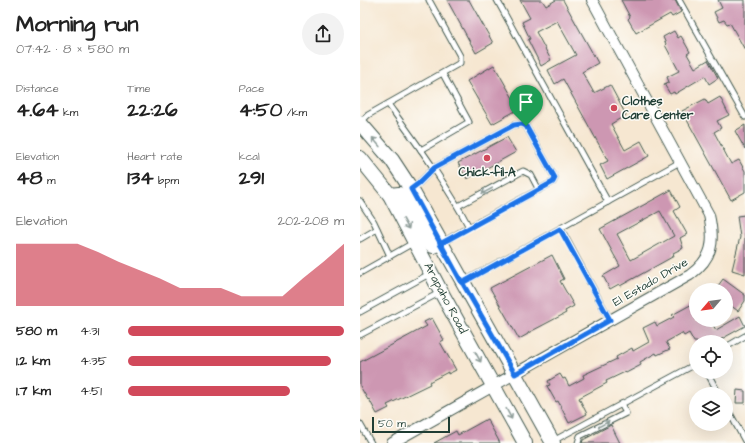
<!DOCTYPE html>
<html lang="en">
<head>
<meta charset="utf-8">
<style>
  :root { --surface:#fff; --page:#f2f2f2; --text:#222; --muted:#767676; --accent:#d1495b }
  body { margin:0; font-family:"Architects Daughter",sans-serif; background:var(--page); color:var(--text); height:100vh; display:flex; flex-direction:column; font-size:15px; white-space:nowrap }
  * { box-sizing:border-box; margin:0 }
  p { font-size:13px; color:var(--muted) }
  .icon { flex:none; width:22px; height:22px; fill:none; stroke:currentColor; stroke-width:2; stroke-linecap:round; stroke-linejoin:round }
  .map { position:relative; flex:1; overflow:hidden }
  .panel { display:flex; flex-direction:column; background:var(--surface); width:360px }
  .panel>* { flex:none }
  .needle { width:26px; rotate:241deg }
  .tools { position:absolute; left:329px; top:283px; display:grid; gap:8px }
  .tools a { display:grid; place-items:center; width:44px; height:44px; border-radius:50%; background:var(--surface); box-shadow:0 4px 16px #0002; font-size:20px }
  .scale { position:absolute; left:12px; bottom:10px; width:78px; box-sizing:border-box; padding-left:4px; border:2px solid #1f3d34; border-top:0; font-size:11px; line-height:14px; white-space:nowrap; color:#1f3d34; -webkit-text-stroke:3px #fdfcf7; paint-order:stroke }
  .pin { position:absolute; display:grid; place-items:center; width:34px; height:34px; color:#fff; margin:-41px -17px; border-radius:50% 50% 50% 0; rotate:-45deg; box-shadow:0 0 4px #0007 }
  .pin .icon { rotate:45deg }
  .round { display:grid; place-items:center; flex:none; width:42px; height:42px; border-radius:21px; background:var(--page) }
  .overview { display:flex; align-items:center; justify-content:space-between; height:68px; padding:0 16px }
  h1 { font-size:22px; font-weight:700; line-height:30px }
  .stats { display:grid; grid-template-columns:repeat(3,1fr); gap:6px; height:68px; padding:4px 16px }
  .stats div { display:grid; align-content:center }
  .stats b { font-size:20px; font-weight:700 }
  .stats small { font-size:11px; font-weight:400 }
  .stats p { font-size:11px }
  .chart { height:112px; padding:8px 16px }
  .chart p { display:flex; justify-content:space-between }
  .chart svg { width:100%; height:72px; margin-top:4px; fill:var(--accent); opacity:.7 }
  ul { padding:0 16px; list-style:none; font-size:13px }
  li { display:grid; grid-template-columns:64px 48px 1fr; align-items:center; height:30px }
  li i { height:10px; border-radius:5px; background:var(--accent) }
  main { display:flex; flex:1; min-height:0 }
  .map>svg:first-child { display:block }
</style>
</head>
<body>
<main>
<section class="panel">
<div class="overview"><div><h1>Morning run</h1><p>07:42 · 8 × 580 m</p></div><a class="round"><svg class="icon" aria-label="share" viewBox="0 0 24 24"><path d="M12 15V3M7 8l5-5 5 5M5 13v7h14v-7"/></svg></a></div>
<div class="stats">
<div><p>Distance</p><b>4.64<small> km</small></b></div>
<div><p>Time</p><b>22:26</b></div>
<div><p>Pace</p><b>4:50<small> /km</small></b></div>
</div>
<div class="stats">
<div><p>Elevation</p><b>48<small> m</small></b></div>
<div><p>Heart rate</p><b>134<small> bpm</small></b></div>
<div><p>kcal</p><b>291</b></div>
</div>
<div class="chart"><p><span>Elevation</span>202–208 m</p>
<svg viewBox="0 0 160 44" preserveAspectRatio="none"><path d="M0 44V6L10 6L20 6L30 6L40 11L50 17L60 22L70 27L80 33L90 33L100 33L110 38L120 38L130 38L140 27L150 17L160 6V44z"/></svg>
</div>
<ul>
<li><b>580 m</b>4:31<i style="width:100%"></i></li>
<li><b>1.2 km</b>4:35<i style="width:94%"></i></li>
<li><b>1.7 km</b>4:51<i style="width:75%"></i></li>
</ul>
</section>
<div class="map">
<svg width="385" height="443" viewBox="0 0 385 443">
  <rect width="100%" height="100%" fill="#fdfcf7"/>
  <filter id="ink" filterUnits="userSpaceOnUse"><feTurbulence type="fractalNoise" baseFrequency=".025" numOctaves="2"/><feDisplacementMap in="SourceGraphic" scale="8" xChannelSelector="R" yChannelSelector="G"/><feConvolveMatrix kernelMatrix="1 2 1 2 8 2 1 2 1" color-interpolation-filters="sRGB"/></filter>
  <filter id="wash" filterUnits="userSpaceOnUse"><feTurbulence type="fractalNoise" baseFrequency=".012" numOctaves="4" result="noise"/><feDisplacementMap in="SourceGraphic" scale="16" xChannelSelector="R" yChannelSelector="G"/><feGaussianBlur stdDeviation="0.9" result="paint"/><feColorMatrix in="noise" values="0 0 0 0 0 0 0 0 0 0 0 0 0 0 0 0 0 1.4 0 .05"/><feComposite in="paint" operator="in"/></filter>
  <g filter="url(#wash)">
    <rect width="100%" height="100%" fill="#f6e7d1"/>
    <g id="blocks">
      <g fill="#cd97b2" fill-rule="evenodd">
        <path d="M87 0H109L133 43 116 53Z"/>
        <path d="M160 0H182L186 6 196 0H203L238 63 222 72 234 93 250 85 266 115 251 124 265 150 281 141 289 156 247 179 240 165 248 161 203 79 195 84 188 70 216 55 197 21 176 32 191 60 181 66 168 40 170 39 162 22 170 18Z"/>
        <path d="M261 0H315L321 12 312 17 310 14 276 33 268 19 270 17Z"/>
        <path d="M358 0H385V50L370 23 367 24 364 20 359 22 354 12 362 8Z"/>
        <path d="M314 31 318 38 321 36 330 52 327 54 335 68 348 60 358 78 349 84 345 76 315 94 314 92 310 94 304 84 309 82 307 77 319 71 305 45 306 44 303 37Z"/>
        <path d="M134 65 159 109 132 124 107 81Z"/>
        <path d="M360 97 369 115 357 121 361 128 354 132 371 164 379 160 385 171V192L371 200 322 111 345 99 348 104Z"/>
        <path d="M385 125V149L375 131Z"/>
        <path d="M147 137 156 152 107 179 98 163Z"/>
        <path d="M311 190 320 207 314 211 327 234 320 238 323 248 313 253 314 256 260 286 259 284 250 289 243 276 260 266 240 229ZM300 211 314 236 271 260 257 234Z"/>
        <path d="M385 215V274L372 270 380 237 377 216Z"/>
        <path d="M192 255 204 279 200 281 214 306 205 311 206 313 168 333V334L159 339 130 288Z"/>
        <path d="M363 279 385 295V301L378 311 366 302V290H355Z"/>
        <path d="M336 302V320H350L356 330 380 316 385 326 356 342H334L329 333 324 336 322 333 306 342 310 349 297 355 296 353 280 362 281 365 266 373 265 372 246 381 247 383 219 398 227 414 209 423 198 401 196 402 187 386 190 385 188 381 200 374 203 379 205 378 209 386 224 378 223 375 257 359 256 357 272 348 273 351 289 342 283 328 295 322 297 326 314 317 312 315Z"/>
        <path d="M72 318 84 340 80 342 96 370 88 374V372L69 382 70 384 27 405 29 408 17 414 9 399 8 400 0 386V362L67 326 64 322Z"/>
        <path d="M377 390 385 391V403H376Z"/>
        <path d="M127 419 140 443H74L96 431 98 435Z"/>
        <path d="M251 425 260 443H222L223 440Z"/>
      </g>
    </g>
  </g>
  <g filter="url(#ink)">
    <use href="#blocks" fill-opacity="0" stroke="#3f564c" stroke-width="1"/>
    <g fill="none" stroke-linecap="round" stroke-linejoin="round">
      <defs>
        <g id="service">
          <path d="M137 0 248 202"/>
          <path d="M319 0 385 117"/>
          <path d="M28 104C57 144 86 183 109 227L83 242"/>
          <path d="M1 122 8 115 100 63V56L69 0"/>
          <path d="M61 150 109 122 83 74"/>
          <path d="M52 188 59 183 74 168 154 125 162 124 166 126 195 178 193 182 109 227"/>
          <path d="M0 201 14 222 30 256"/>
          <path d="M98 206 163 171 171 175 179 190"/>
          <path d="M201 229 250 320"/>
          <path d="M0 239 17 229"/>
          <path d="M0 273 53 243"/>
          <path d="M103 282 320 162"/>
          <path d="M0 312 71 273"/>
          <path d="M0 335 81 292"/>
          <path d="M366 347 385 336"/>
          <path d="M347 372 359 394"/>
          <path d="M366 406 385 441"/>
          <path d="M0 424 11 443"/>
          <path d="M193 441 336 364"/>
          <path d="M218 443 220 436 266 413 261 404"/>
        </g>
        <path id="minor" d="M32 443 330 275C353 258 355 242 349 215L232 0"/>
        <g id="secondary">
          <path d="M0 123 32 160 51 189 193 443"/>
          <path d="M0 158 30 195 81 292 165 443"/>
          <path d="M30 195 39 194 46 202 67 240 73 246 80 243"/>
        </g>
      </defs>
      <use href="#service" stroke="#3f564c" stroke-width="7"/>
      <use href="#minor" stroke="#3f564c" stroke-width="12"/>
      <use href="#secondary" stroke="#3f564c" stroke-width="16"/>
      <use href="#service" stroke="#fff" stroke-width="5"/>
      <use href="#minor" stroke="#fff" stroke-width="10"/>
      <use href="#secondary" stroke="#fff" stroke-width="14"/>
    </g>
    <defs><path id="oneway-shaft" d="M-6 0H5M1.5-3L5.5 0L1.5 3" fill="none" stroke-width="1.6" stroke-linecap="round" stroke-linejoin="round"/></defs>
    <g stroke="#8f9e9a">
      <use href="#oneway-shaft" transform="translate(16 142) rotate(-130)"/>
      <use href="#oneway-shaft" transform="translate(127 191) rotate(152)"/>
      <use href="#oneway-shaft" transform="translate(46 224) rotate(61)"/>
      <use href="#oneway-shaft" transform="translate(118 357) rotate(61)"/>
      <use href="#oneway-shaft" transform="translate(149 414) rotate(62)"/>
      <use href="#oneway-shaft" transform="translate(244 424) rotate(-28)"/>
    </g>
  </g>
  <g fill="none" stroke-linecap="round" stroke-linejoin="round" filter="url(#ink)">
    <defs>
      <path id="route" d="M166 126 195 178 193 182 80 244 155 374 250 320 200 229 102 283 51 189 59 183 74 168 154 125 162 124 166 126"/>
    </defs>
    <use href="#route" stroke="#fff" stroke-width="8"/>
    <use href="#route" stroke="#1a73e8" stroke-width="5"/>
  </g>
  <g fill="#d1495b" stroke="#fdfcf7" stroke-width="1.5">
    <circle cx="254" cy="108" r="4"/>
    <circle cx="127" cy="158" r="4"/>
  </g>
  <g text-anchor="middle" stroke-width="3" stroke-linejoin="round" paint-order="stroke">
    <g font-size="12" font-weight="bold" fill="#1f3d34" stroke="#fdfcf7" text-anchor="start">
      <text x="262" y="105">Clothes<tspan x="262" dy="14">Care Center</tspan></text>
      <text x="127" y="176" text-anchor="middle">Chick-fil-A</text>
    </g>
    <g font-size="12" fill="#1f3d34" stroke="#fdfcf7">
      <text transform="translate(290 282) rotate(-30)" y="4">El Estado Drive</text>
      <text transform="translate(86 298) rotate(62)" y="4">Arapaho Road</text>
    </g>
  </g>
</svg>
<div class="tools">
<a><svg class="needle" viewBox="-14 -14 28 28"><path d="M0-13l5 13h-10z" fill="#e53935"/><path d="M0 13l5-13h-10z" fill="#767676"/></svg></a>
<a><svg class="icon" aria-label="locate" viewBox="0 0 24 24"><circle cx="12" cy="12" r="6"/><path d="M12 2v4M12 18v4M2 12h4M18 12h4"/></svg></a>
<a><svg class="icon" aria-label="layers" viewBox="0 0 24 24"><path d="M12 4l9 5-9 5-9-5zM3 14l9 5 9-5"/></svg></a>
</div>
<div class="scale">50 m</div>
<div class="pin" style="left:166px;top:126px;background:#1e9e55"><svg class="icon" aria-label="arrive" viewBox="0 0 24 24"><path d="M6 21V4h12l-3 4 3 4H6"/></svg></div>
</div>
</main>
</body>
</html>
